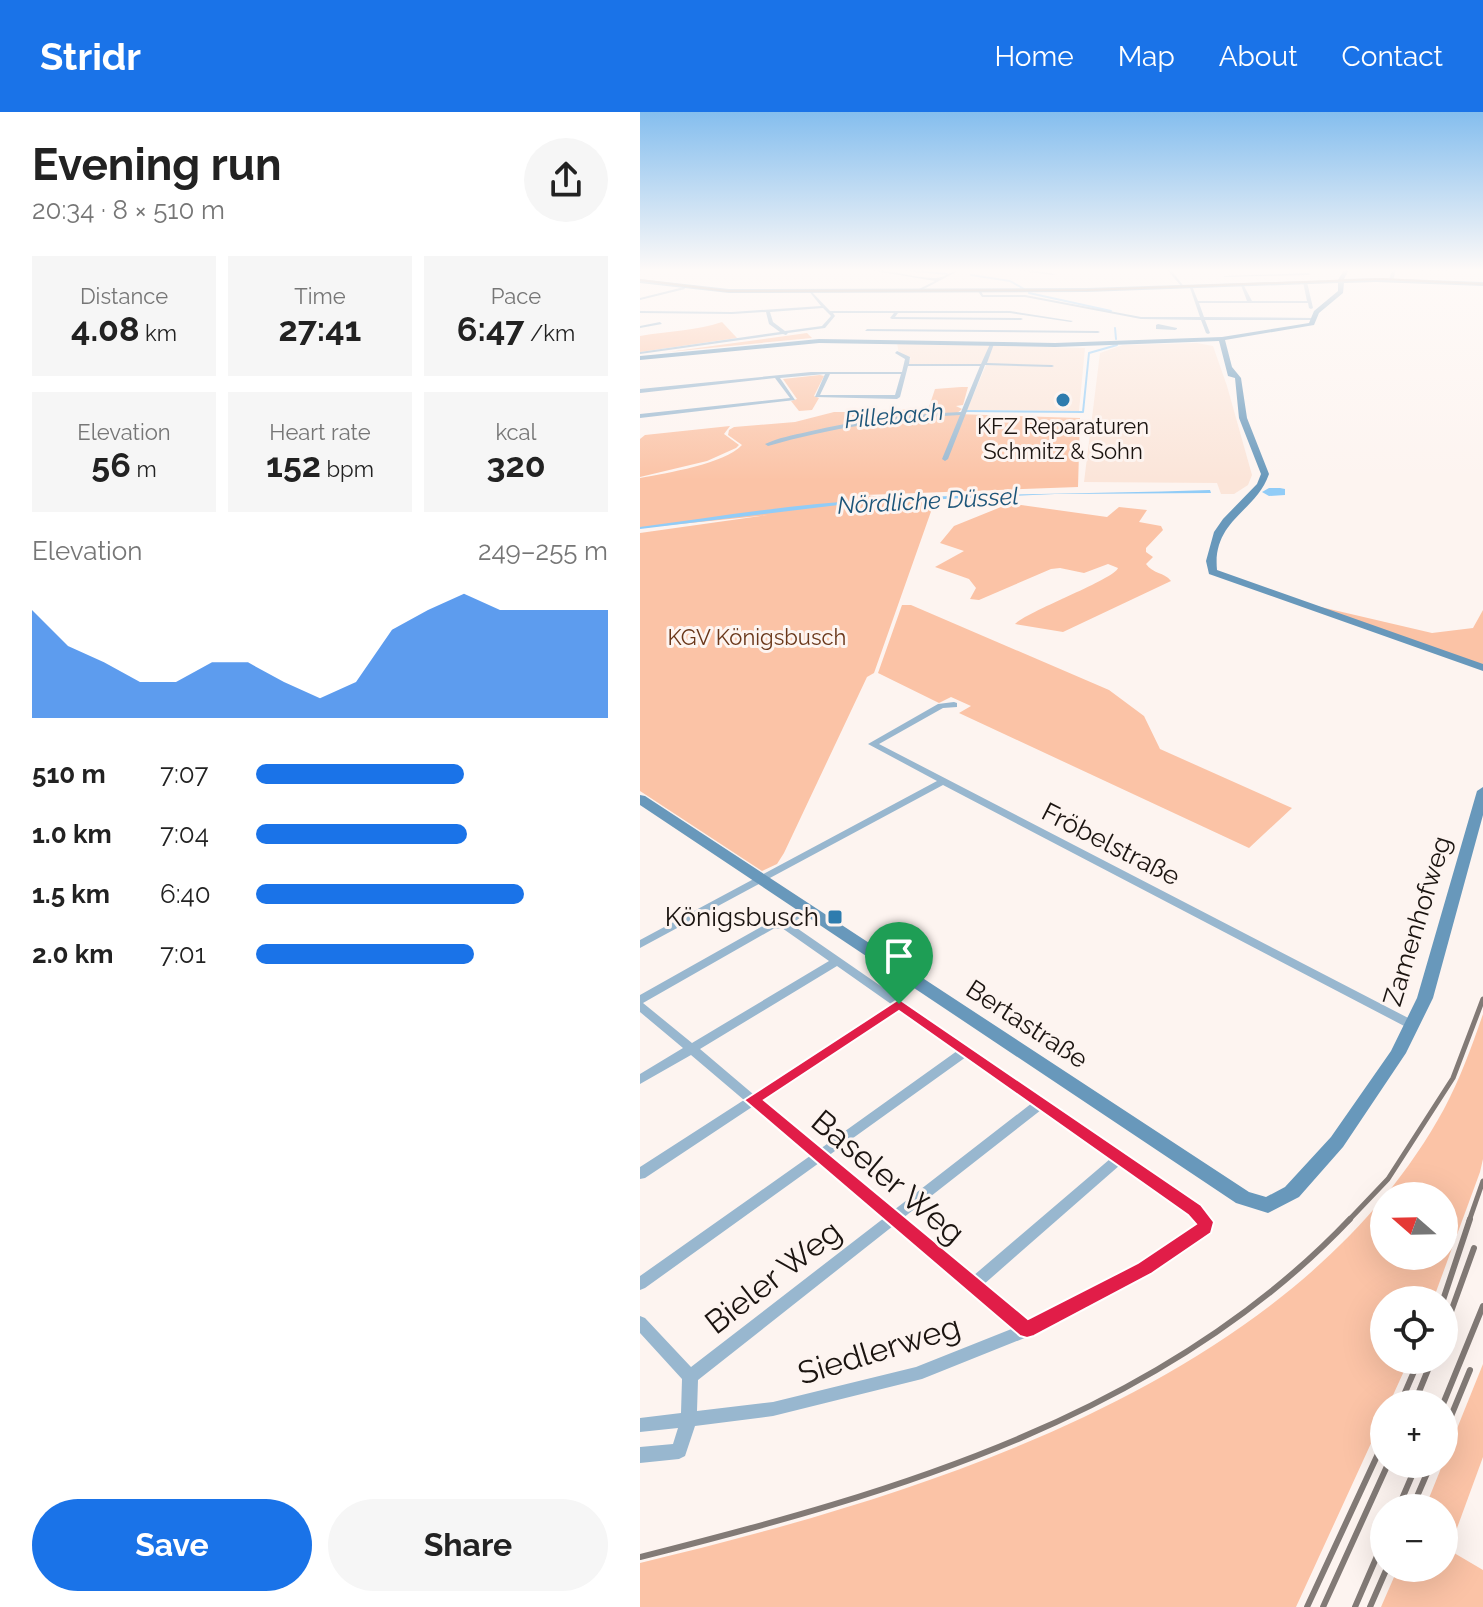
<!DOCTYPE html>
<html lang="en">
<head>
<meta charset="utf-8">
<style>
  :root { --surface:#fff; --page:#f6f6f6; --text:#222; --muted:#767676; --accent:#1a73e8 }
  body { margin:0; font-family:Raleway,sans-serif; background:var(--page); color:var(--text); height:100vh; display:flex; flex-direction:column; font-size:30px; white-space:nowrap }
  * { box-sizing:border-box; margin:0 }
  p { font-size:26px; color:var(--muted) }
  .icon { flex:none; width:44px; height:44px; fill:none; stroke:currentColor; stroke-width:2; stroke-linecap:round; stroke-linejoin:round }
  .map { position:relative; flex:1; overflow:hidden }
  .sheet { display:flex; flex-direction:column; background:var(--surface); width:640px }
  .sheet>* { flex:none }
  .needle { width:52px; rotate:290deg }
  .tools { position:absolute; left:730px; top:1070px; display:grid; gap:16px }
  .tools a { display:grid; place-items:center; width:88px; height:88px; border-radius:50%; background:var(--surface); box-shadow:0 8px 32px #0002; font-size:40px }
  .pin { position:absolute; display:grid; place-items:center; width:68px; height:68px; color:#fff; margin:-82px -34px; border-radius:50% 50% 50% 0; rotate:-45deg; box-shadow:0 0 8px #0007 }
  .pin .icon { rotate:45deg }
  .round { display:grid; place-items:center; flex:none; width:84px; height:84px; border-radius:42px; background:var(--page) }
  .head { display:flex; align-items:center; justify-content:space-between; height:136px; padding:0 32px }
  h1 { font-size:44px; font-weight:700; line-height:60px }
  .metrics { display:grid; grid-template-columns:repeat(3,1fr); gap:12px; height:136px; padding:8px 32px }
  .metrics div { display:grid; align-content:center; border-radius:0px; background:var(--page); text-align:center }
  .metrics b { font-size:34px; font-weight:700 }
  .metrics small { font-size:22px; font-weight:400 }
  .metrics p { font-size:22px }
  .chart { height:224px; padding:16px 32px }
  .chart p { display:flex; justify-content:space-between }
  .chart svg { width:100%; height:144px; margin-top:8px; fill:var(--accent); opacity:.7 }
  .cta { display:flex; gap:16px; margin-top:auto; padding:16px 32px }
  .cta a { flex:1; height:92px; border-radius:48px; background:var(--accent); color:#fff; font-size:32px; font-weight:700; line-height:92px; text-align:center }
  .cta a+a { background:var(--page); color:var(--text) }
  ul { padding:0 32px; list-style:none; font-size:26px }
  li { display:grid; grid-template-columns:128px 96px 1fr; align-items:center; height:60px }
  li i { height:20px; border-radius:10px; background:var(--accent) }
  header { display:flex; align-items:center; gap:48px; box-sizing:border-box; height:112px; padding:0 40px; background:var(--accent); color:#fff }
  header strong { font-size:38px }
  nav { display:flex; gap:44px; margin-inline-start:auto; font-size:28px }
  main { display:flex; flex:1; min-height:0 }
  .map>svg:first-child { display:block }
</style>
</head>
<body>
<header>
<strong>Stridr</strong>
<nav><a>Home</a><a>Map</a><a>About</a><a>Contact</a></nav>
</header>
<main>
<section class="sheet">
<div class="head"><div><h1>Evening run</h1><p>20:34 · 8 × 510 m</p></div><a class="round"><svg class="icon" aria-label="share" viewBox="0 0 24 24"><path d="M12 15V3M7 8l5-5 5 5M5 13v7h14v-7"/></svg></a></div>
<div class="metrics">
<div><p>Distance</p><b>4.08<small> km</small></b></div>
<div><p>Time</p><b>27:41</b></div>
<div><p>Pace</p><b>6:47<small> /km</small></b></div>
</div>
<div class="metrics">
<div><p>Elevation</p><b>56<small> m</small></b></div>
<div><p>Heart rate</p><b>152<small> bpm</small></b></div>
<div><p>kcal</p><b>320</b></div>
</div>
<div class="chart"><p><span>Elevation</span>249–255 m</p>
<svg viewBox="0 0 160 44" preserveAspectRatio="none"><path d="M0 44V11L10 22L20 27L30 33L40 33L50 27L60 27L70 33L80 38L90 33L100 17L110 11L120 6L130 11L140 11L150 11L160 11V44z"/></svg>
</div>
<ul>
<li><b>510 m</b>7:07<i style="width:59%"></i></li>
<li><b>1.0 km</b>7:04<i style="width:60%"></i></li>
<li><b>1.5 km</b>6:40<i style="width:76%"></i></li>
<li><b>2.0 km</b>7:01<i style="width:62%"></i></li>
</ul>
<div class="cta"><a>Save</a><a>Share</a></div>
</section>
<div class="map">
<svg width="843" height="1495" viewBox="0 0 843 1495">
  <rect width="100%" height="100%" fill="#fdf4f0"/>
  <g fill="#fbe5d9">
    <path d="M257 231 445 236 439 299 327 298 346 253 268 252 271 246 259 242Z"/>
    <path d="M557 231 573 234 587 274 612 363 608 373 594 382H581L577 371 444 370 460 241 483 233Z"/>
  </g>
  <g fill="#fbc3a6" fill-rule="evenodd">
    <path d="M82 210 97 226 0 240V224C28 219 56 219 82 210Z"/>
    <path d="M167 221 172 226 28 240Z"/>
    <path d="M180 263 184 264 174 284 179 286 172 298 159 299 151 289 157 287 143 267Z"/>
    <path d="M321 275H328L323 293 316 294 322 297 316 302 440 306 438 375 225 383 294 391 234 561 227 565 144 741 137 752 122 759 0 679V421L128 403 0 416V366C27 361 84 352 102 333L88 323 89 318 94 315 155 310 194 300H241L289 295 295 277Z"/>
    <path d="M90 314 84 322 99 333 96 336 67 349 0 365V327L5 323Z"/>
    <path d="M381 393 467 405 479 395 507 398 499 410 521 414 523 418 506 436V440L513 445 506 452C513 462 524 460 531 469L423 520 375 512C390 498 473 468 478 456L468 452 444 461 420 456 411 457 339 488 330 487 336 476 329 467 295 455 324 439 300 431 314 414 361 395Z"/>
    <path d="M668 492 792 521 833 516 843 498V554Z"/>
    <path d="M262 493H271L469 578 504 604 520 637 652 696 609 736 319 601 331 594 311 585 299 591 238 561Z"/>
    <path d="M843 902V1047L840 1060 793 1188H744V1248H769L749 1292H744V1303L656 1495H0V1451C283 1383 654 1271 804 997 820 967 832 934 843 902ZM744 1084H804V1144H744Z"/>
    <path d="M843 1252V1345L809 1438 843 1458V1495H741L758 1456H804V1396H785Z"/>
  </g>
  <path fill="#91ccf7" d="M570 378 571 381 415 382 215 391 0 417V415C76 405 153 392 230 388 343 381 457 382 570 378Z"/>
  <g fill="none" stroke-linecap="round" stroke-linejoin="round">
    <g stroke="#91ccf7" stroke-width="2">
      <path d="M265 158 307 162"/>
      <path d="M331 163 370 169 384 177"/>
      <path d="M389 181 471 199"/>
      <path d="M475 216 476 227"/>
      <path d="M323 299 443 300 449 241 477 233"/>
    </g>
    <path fill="#91ccf7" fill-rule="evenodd" d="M640 376 645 377V383L629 384 622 380 629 376Z"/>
    <g fill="#98b7cf" fill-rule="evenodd">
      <path d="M0 158H2V159L0 160Z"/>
      <path d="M229 158C252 158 274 166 295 166 304 166 311 159 320 158L278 180 277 178 295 169Z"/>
      <path d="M374 158H391L415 162 413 163Z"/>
      <path d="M527 158H531L545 176H543Z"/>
      <path d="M752 158H756L753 168 751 169 749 168Z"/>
      <path d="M777 158H808L806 159Z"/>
      <path d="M669 161 670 163 583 165 585 164Z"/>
      <path d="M665 169 667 170 673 196 671 197 669 196 668 191H559L564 205 674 206 676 208H565L570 221 568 222 566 221 561 208 501 207 385 185H342L337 178 340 177 343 183H385L501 205H560L549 173 552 174 558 189H607L601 173 603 172 612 189H667L663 170Z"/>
      <path d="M44 175 45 177 0 188V186Z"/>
      <path d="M168 178H170L190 199H370L433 209 431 210 370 201H258L255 205 381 206 383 207 381 208 252 207 250 206 254 201H193L195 204 185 216 148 221 146 223 143 222 0 242V240L140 220 129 212 126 200 92 202 0 201V199L92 200 181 194ZM183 196 191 204 182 214 145 219 133 210 130 200Z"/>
      <path d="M20 210 22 212 0 216V214Z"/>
      <path d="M518 212 537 216V217L535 218 516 217V213Z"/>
      <path d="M227 217 458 219 460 220 458 221 225 219Z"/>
      <path d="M352 231 354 232 347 251 412 253 414 254 412 255 345 253 308 347 305 349 302 347 320 303C254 306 191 316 128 334L125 332C138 326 153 323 167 320 217 308 269 302 321 300L340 254H268L260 285 257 287 175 285 185 262 140 266 155 288 0 306V302L150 286 135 266 0 281V277L171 260H262L265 247 255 241 257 239 270 245 269 252H341L350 232ZM190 262H261L255 283H180Z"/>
      <path d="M314 590 317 591V595L303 596 239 632 776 910 778 913 776 916H768L303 673 0 836V828L297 669 228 632 298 592Z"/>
      <path d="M166 794 171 797 170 799 151 812 559 1094C566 1102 576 1109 570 1120L509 1161 392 1223 282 1267 133 1304 55 1314 45 1344 39 1347 0 1351V1335L33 1332 38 1316 0 1320V1306L41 1301 42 1267 0 1221V1204L5 1206 51 1255 244 1106 179 1051 5 1176 0 1178V1164L170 1044 112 995 5 1066 0 1067V1055L104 988 51 943 0 972V962L43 936 0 900V883L126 812 141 809ZM142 816 189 849 52 931 3 891 133 817ZM197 854 251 892 113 982 60 937ZM259 898 317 939 180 1037 121 989ZM326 945 392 991 254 1098 188 1044ZM401 998 470 1047 333 1164 263 1106ZM480 1053 549 1102 558 1113 499 1153 388 1210 343 1173ZM253 1114 374 1216 276 1255 133 1290 57 1299 58 1268Z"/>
    </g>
    <g fill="#6898bb" fill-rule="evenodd">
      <path d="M704 158H709L704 167 736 166 843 170V174L736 170 704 171 703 181 679 201 674 213 585 228 592 255 601 266 607 306 629 362C616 400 572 408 577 458L843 552V559L569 462 566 449 574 420 583 407 617 372 621 362 599 306 595 266 588 264 579 229 415 235 179 231 0 248V244L179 227 415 231 582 225 669 211 674 199 698 179V171L447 180 89 181 0 171V167L89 177 447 176 698 168Z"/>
      <path d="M843 675V703L793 886 766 941 703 1035 659 1085 628 1101 596 1091 0 693V683L5 684 609 1080 626 1085 645 1075 691 1025 751 939 777 886 837 679Z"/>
    </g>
    <path stroke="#827a76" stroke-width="2" d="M0 168 87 179 447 178 742 167 843 172"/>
    <g stroke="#827a76" stroke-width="5">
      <path d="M708 1109 748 1067 813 966 843 887"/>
      <path d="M829 1109 843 1069"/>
    </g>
    <g stroke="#827a76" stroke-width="6">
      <path d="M803 1188 830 1107"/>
      <path d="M804 1219 834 1136"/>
      <path d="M760 1292 779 1248"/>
      <path d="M774 1292 792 1248"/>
      <path d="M803 1292 843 1194"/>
      <path d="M804 1321 830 1258"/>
      <path d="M758 1396 777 1352"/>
      <path d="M772 1396 791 1352"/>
      <path d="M0 1445C255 1381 523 1304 710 1107"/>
      <path d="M667 1495 744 1329"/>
      <path d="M683 1495 748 1352"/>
      <path d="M715 1495 744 1428"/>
      <path d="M730 1495 747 1456"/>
    </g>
  </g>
  <linearGradient id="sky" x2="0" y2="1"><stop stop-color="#85beee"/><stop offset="0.43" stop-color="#fefaf8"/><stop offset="1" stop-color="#fefaf8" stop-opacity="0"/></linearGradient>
  <rect width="843" height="368" fill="url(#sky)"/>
  <path fill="#e11d48" stroke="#fff" stroke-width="2" fill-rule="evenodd" d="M259 887 561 1093 574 1110 571 1121 511 1162 394 1224 387 1226 380 1224 104 988ZM259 899 548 1103 556 1112 498 1151 388 1207 124 988Z"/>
  <g fill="#2e7cae" stroke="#fdf4f0" stroke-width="3">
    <circle cx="423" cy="288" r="8"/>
    <rect x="187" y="797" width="16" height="16" rx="4"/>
  </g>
  <g text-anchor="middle" stroke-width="6" stroke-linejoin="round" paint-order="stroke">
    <g font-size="22" fill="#1b1410" stroke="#fdf4f0">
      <text x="423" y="322">KFZ Reparaturen<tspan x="423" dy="25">Schmitz &amp; Sohn</tspan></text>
    </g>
    <g font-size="22" fill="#6a371a" stroke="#fdf4f0">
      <text x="117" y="533">KGV Königsbusch</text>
    </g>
    <g font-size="24" font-style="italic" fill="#1d5579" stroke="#fdf4f0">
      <text transform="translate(254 304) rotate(-5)" y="8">Pillebach</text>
      <text transform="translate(288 389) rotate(-3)" y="8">Nördliche Düssel</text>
    </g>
    <g font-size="26" fill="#1b1410" stroke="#fdf4f0">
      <text transform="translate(471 732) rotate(27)" y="9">Fröbelstraße</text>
      <text transform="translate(777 809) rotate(-73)" y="9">Zamenhofweg</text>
      <text transform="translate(387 912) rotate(33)" y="9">Bertastraße</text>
    </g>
    <g font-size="26" fill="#1b1410" stroke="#fdf4f0" text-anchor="end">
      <text x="179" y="814">Königsbusch</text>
    </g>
    <g font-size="32" fill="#1b1410" stroke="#fdf4f0">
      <text transform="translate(248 1065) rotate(40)" y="11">Baseler Weg</text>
      <text transform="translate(133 1165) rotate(-38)" y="11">Bieler Weg</text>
      <text transform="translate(239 1238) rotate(-17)" y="11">Siedlerweg</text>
    </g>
  </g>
</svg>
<div class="tools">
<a><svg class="needle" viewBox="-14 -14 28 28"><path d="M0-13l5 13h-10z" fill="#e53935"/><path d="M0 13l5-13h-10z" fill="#767676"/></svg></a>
<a><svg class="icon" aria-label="locate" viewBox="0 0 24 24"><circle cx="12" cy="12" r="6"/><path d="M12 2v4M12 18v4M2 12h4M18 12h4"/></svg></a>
<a>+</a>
<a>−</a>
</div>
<div class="pin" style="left:259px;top:892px;background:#1e9e55"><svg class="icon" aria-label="arrive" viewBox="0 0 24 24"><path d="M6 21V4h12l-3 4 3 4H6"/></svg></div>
</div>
</main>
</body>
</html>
